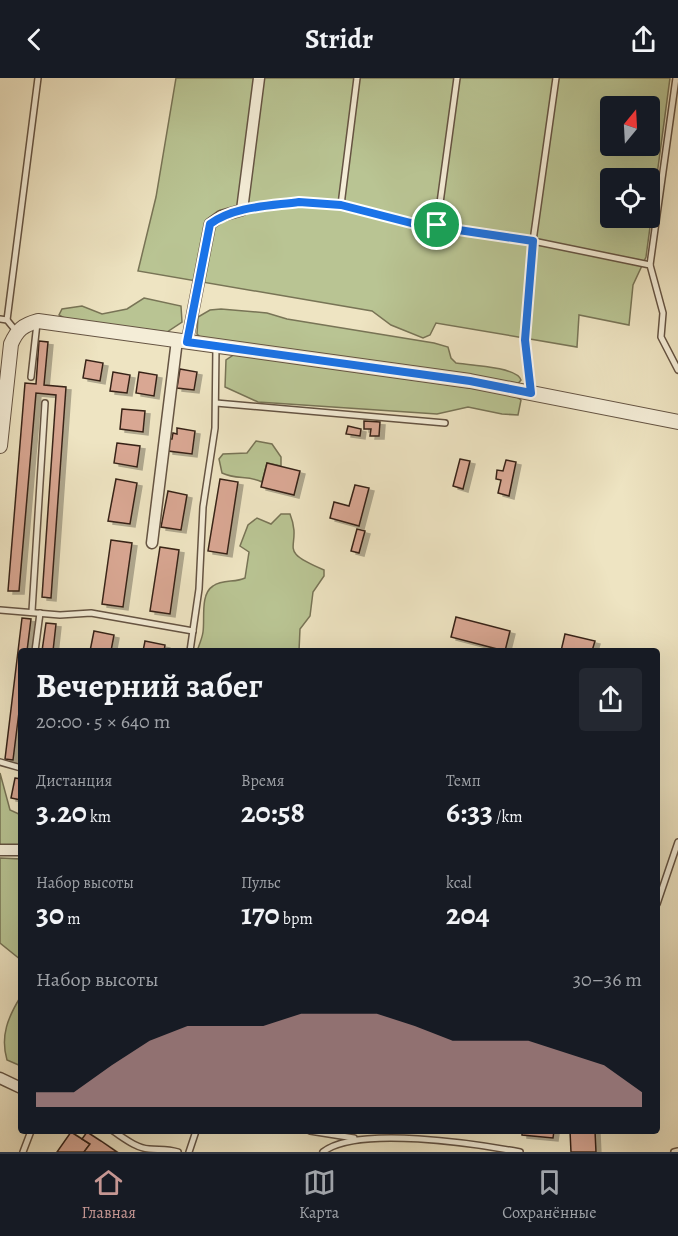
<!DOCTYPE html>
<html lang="ru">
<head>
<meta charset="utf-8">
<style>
  :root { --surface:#171b24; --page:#242831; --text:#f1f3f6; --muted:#9ea1a6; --line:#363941; --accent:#c59692 }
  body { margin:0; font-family:Alegreya,serif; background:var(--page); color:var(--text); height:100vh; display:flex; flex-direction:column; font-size:22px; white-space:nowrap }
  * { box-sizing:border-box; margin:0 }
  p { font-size:20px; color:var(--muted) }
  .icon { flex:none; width:33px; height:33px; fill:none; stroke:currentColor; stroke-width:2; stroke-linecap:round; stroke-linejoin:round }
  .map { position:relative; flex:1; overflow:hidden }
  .drawer { position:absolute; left:18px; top:570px; width:642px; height:486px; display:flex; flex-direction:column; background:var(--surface); border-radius:6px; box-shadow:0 6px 24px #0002 }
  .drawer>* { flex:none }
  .needle { width:39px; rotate:18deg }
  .buttons { position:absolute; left:600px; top:18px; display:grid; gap:12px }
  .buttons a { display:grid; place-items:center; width:60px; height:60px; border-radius:6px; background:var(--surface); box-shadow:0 6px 24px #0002; font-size:30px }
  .pin { position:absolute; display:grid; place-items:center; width:51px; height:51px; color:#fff; margin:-26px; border:3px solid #fff; border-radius:50%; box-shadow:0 2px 6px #0007 }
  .round { display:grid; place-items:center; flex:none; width:63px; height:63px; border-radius:6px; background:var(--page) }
  .overview { display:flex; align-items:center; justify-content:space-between; height:102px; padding:0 18px }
  h1 { font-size:33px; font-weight:600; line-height:45px }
  .metrics { display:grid; grid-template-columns:repeat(3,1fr); gap:9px; height:102px; padding:6px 18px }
  .metrics div { display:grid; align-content:center }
  .metrics b { font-size:30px; font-weight:600 }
  .metrics small { font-size:16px; font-weight:400 }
  .metrics p { font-size:16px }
  .chart { height:168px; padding:12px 18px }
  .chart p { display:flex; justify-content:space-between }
  .chart svg { width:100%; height:108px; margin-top:6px; fill:var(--accent); opacity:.7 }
  header { display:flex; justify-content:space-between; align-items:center; height:78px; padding:0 18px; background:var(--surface); font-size:27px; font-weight:600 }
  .tabs { display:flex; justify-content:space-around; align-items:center; height:84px; border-top:2px solid var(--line); background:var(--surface); font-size:16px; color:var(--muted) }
  .tabs a { display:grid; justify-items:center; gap:3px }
  .tabs .on { color:var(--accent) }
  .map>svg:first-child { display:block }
</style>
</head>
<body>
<header><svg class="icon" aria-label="back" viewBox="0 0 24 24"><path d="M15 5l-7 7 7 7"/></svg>Stridr<svg class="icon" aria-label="share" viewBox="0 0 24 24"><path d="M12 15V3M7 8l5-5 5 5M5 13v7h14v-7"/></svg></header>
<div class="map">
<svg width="678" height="1074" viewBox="0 0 678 1074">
  <defs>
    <filter id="shadow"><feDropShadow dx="5" dy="3" stdDeviation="0" flood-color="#0004"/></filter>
  </defs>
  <rect width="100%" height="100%" fill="#eee4c2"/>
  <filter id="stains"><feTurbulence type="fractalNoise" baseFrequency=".00333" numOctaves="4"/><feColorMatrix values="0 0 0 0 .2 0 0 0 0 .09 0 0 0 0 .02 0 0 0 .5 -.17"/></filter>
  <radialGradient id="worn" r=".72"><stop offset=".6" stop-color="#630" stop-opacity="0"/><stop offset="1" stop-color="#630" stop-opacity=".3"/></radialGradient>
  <g fill="#b9c493" stroke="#787456" stroke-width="1.5" fill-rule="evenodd">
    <path d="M176 0H670L646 179 633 207 629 247 579 237 577 269 436 245 430 257 423 260 391 247 372 233 138 193 156 119ZM610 28H650V68H610ZM610 100H650V140H610Z"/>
    <path d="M144 220 181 228 182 244 167 254 66 241 59 237 62 231 82 228 102 236 127 231Z"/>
    <path d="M221 231 267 235 287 241 434 265 448 269 451 280 456 285C470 287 517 289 521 302L516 308 203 262 197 256 198 239 210 232Z"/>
    <path d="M235 276 512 316 521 322 518 337 502 336 468 329 437 336 258 324 225 309 226 282Z"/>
    <path d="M256 363 272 366 281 379V388L267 385 262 404C249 397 236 402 222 395L219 381 223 376 247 375Z"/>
    <path d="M281 436H290C304 471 273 471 324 492V498L313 514 310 538 300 551 299 573H197C199 567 202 561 203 554 205 541 200 516 213 508 223 501 235 505 245 500L249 474 240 468 248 447 257 440 271 446Z"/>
    <path d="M0 695 10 732 21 737V768H0Z"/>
    <path d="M0 780 21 781V882L0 865Z"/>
    <path d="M21 918V988L7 982C0 958 8 939 21 918Z"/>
  </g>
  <g fill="#d9a793" stroke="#372419" stroke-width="1.5" filter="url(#shadow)">
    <path d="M39 263 48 264 44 307 66 309 51 520 42 519 56 317 36 315 19 513H8L25 305 36 306Z"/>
    <path d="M86 282 103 285 100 303 83 300Z"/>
    <path d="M180 291 197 294 194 312 177 310Z"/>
    <path d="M113 294 130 297 127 315 110 313Z"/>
    <path d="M139 294 157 297 154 318 136 315Z"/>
    <path d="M122 331 145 333 143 354 120 351Z"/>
    <path d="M364 343 380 344 379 358H370L371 351H364Z"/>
    <path d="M348 348 361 351 360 358 346 356Z"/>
    <path d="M177 350 195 353 192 376 168 373 169 361H172L173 355 177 356Z"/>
    <path d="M117 365 140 368 137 389 114 385Z"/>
    <path d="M460 381 470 383 463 411 453 408Z"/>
    <path d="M506 382 516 384 509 418 498 415 501 402 496 401 497 392 503 393Z"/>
    <path d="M267 385 300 393 294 417 261 409Z"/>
    <path d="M116 401 137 405 130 446 108 443Z"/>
    <path d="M220 401 238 404 227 476 208 473Z"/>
    <path d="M355 407 369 410 359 448 330 440 334 424 349 428Z"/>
    <path d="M168 413 187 417 181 452 161 449Z"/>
    <path d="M357 451 365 453 359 475 351 473Z"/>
    <path d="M111 462 132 465 123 529 102 526Z"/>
    <path d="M160 469 179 472 170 536 150 533Z"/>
    <path d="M456 539 510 553 505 573 451 559Z"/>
    <path d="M22 540 31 541 27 573H21V618L13 682 5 681Z"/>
    <path d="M46 545 56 546 53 573H42Z"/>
    <path d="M94 553 114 557 111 573H90Z"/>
    <path d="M565 556 595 563 592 573H561Z"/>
    <path d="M145 563 165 567 164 573H143Z"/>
    <path d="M15 700 21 701V722L11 720Z"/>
    <path d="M522 1053H554L553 1060 522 1057Z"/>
    <path d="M570 1053H595L596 1074H571Z"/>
    <path d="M71 1054 90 1066 84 1074H57Z"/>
    <path d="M87 1054 101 1063 117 1074H84L90 1066 82 1061Z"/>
  </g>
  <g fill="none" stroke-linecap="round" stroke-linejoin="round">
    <defs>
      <g id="service">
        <path d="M341 127 357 0"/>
        <path d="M242 132 299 124 329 125 411 145 533 163 650 187 663 235 661 259 678 292"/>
        <path d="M437 147 457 0"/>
        <path d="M650 187 676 0"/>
        <path d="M0 241 7 242 16 253"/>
        <path d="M7 242 38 0"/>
        <path d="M31 299 37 245"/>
        <path d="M531 313 525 262 533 163 556 0"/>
        <path d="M216 325 445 345"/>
        <path d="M0 532 60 537 91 535 193 553"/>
        <path d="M32 533 45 325"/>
        <path d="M35 573 40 535"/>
        <path d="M190 573 199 511 203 429 215 350 216 269"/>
        <path d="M0 684 21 690"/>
        <path d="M657 826 678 764"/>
        <path d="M113 1053C124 1060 136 1070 149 1071 160 1072 167 1071 178 1074"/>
        <path d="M310 1053 354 1060"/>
        <path d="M23 1074 31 1053"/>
        <path d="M189 1074 196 1053"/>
        <path d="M323 1074C357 1047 477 1066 520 1074"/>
        <path d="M674 1074 678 1073"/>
      </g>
      <g id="minor">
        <path d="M187 264 210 146 221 138 242 132 259 0"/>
        <path d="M152 465 177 262"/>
        <path d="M0 772H21"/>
        <path d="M0 1000 21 1010"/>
      </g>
      <path id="tertiary" d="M0 368 11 266C17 252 23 247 38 243L470 303 678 344"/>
    </defs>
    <use href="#service" stroke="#655443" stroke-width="8"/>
    <use href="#minor" stroke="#655443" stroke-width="13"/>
    <use href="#tertiary" stroke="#655443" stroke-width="16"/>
    <use href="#service" stroke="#f4edd7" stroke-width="5"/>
    <use href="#minor" stroke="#f4edd7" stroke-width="10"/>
    <use href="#tertiary" stroke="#f4edd7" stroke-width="14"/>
  </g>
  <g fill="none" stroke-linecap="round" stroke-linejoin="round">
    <defs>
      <path id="route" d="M299 124 341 127 411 145 533 163 525 262 531 315 470 303 187 264 210 146C234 128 270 128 299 124Z"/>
    </defs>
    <use href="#route" stroke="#fff" stroke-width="12"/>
    <use href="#route" stroke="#1a73e8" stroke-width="8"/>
  </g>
  <rect width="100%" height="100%" filter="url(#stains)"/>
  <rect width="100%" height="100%" fill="url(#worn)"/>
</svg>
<div class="buttons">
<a><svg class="needle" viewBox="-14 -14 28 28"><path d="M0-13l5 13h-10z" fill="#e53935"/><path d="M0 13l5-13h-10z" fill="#9ea1a6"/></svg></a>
<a><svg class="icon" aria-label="locate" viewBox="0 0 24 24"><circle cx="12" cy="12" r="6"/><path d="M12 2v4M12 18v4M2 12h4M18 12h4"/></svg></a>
</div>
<div class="pin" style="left:437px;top:147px;background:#1e9e55"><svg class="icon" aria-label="arrive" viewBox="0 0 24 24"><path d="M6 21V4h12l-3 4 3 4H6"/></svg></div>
<section class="drawer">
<div class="overview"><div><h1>Вечерний забег</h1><p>20:00 · 5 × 640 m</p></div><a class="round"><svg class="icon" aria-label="share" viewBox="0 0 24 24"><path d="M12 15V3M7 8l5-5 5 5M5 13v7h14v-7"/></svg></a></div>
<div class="metrics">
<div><p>Дистанция</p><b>3.20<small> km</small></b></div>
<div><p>Время</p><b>20:58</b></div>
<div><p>Темп</p><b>6:33<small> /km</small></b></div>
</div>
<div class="metrics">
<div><p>Набор высоты</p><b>30<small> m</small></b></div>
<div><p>Пульс</p><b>170<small> bpm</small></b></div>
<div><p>kcal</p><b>204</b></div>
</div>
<div class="chart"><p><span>Набор высоты</span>30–36 m</p>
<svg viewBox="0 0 160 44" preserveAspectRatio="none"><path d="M0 44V38L10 38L20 27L30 17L40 11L50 11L60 11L70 6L80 6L90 6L100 11L110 17L120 17L130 17L140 22L150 27L160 38V44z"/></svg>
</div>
</section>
</div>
<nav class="tabs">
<a class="on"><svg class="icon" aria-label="home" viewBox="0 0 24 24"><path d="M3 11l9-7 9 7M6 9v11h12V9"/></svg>Главная</a>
<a><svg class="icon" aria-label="map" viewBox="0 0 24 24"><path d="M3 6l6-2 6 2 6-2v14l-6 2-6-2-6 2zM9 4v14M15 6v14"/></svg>Карта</a>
<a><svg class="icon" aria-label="saved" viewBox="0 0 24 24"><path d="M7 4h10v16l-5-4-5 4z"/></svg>Сохранённые</a>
</nav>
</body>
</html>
